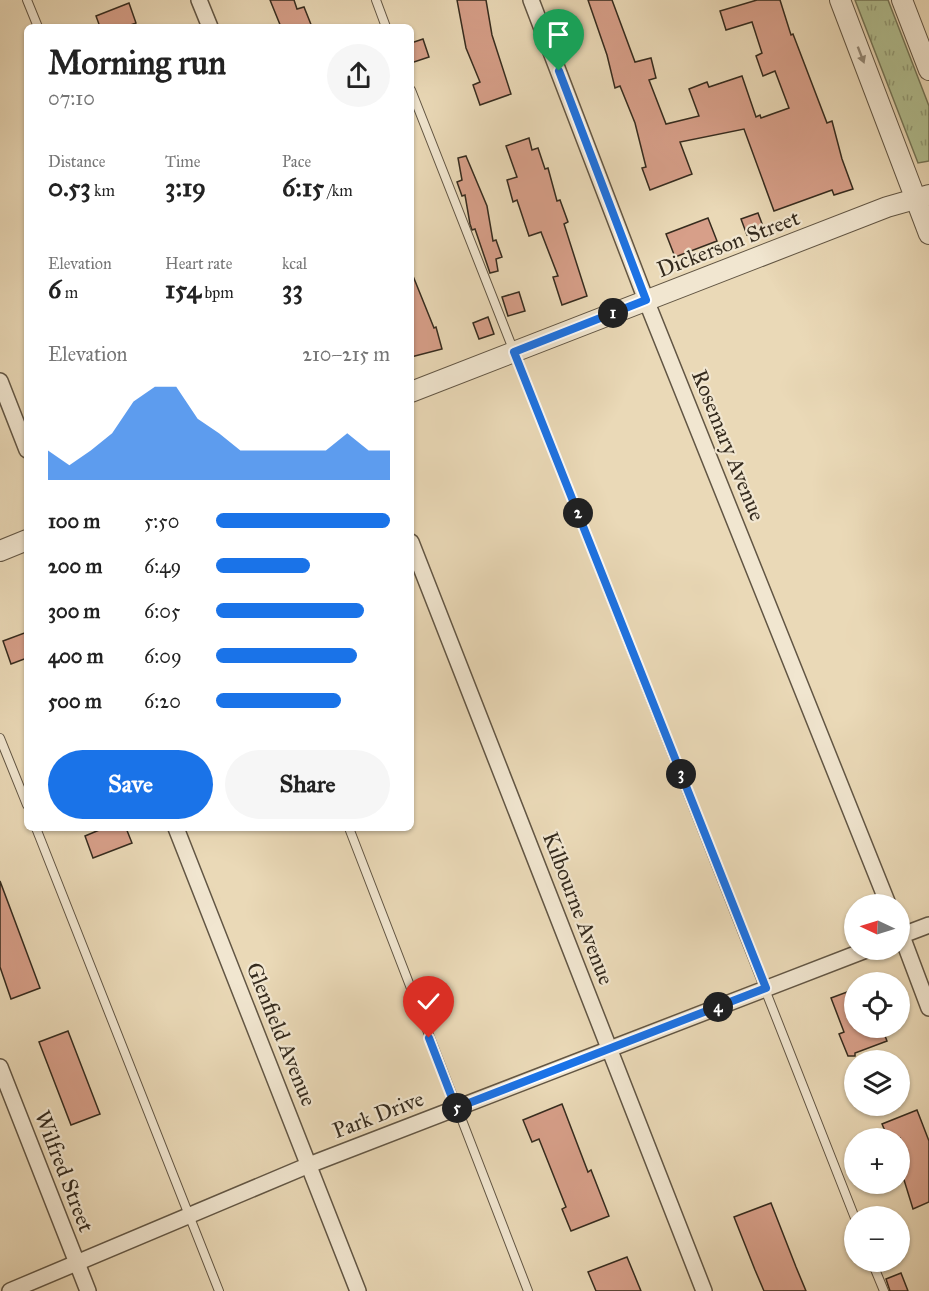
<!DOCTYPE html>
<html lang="en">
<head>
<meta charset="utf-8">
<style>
  :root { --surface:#fff; --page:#f6f6f6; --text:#222; --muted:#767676; --accent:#1a73e8 }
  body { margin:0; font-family:"IM FELL Great Primer",serif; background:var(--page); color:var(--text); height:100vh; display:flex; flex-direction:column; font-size:22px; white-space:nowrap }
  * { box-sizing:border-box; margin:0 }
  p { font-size:20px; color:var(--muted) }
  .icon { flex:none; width:33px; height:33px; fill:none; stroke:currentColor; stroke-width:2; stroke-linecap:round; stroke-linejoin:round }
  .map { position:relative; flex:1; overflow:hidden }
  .panel { position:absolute; left:24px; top:24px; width:390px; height:807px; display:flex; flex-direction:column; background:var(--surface); border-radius:9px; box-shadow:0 2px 4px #0004 }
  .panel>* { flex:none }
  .needle { width:39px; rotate:274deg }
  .controls { position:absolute; left:844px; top:894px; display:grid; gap:12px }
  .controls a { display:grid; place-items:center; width:66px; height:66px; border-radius:50%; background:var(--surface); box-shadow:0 2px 4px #0004; font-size:30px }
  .pin { position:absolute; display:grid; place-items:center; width:51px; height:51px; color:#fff; margin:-62px -26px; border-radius:50% 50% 50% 0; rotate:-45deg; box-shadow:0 0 6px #0007 }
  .pin .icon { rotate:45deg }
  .km { position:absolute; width:30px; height:30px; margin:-15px; border-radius:50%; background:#222; color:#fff; font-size:16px; line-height:30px; text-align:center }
  .round { display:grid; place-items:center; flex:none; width:63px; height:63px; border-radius:32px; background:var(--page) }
  .headline { display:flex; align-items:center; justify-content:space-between; height:102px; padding:0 24px }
  h1 { font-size:33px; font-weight:700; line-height:45px }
  .figures { display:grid; grid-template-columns:repeat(3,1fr); gap:9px; height:102px; padding:6px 24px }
  .figures div { display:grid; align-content:center }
  .figures b { font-size:26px; font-weight:700 }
  .figures small { font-size:16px; font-weight:400 }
  .figures p { font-size:16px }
  .chart { height:168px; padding:12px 24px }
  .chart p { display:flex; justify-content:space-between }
  .chart svg { width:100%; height:108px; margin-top:6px; fill:var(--accent); opacity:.7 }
  .cta { display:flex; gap:12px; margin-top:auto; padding:12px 24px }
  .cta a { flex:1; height:69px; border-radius:36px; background:var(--accent); color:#fff; font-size:24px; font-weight:700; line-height:69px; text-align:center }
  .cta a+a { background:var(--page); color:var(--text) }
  ul { padding:0 24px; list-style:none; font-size:20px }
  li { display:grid; grid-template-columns:96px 72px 1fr; align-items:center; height:45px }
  li i { height:15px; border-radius:8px; background:var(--accent) }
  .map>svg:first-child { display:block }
</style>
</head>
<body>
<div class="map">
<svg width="929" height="1291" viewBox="0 0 929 1291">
  <defs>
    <pattern id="grass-tufts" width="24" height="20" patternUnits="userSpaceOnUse" patternTransform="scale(1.5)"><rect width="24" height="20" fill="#b2c092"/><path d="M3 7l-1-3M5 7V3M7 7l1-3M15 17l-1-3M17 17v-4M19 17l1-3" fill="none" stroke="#929c77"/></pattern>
  </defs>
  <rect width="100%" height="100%" fill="#ead9b7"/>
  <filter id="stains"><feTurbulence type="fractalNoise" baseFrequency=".00333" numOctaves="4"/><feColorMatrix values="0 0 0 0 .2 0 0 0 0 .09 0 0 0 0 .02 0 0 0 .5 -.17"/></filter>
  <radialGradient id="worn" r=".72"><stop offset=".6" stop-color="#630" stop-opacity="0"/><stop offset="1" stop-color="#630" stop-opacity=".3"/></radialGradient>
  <path fill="url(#grass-tufts)" stroke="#747658" stroke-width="1.5" d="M855 0H888L929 106V161L918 163Z"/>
  <g fill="#d79f89" stroke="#352b1e" stroke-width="1.5">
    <path d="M270 0H294L297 9 304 7 312 27H281Z"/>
    <path d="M457 0H486L492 35 511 94 480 105 473 85 480 82 466 48Z"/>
    <path d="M588 0H612L635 62 651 58 656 78 649 80 666 124 699 116 689 89 707 82 709 87 742 76 756 117 760 115 761 118 789 108 775 71 763 76 756 56 762 53 752 22 726 30 720 11 757 0H780L791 35 793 34 827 123 832 121 842 159 853 189 834 195 832 190 774 211 744 129 680 142 692 174 650 190 642 168 646 167 635 123 620 86 615 88 607 55Z"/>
    <path d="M129 3 136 23 125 27H100L96 16Z"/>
    <path d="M423 39 429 57 411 63V43Z"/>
    <path d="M529 138 532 150 538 148 545 169 548 168 557 201 560 200 568 222 564 224 587 296 562 305 553 277 558 276 541 232 529 236 517 200 513 202 507 180 517 177 506 146Z"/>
    <path d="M466 156 487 206 493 241 496 240 502 257 496 259 498 271 490 273 475 229 472 230 470 224 465 195 462 196 457 182 462 180 458 158Z"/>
    <path d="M758 213 764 229 747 235 741 219Z"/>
    <path d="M708 218 717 241 675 257 666 234Z"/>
    <path d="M411 271 434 328 436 327 442 349 411 357Z"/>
    <path d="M519 292 525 311 508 316 502 297Z"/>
    <path d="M488 317 494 334 479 339 473 323Z"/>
    <path d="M27 632V658L11 664 3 641Z"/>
    <path d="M104 828H126L132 843 93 858 85 836Z"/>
    <path d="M0 881 40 988 11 999 0 967Z"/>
    <path d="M855 989V1028H882L887 1041 855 1053V1056H848L839 1034 844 1032 831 998Z"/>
    <path d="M68 1031 100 1114 71 1125 39 1042Z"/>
    <path d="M562 1104 588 1172 591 1170 609 1216 571 1231 562 1209 566 1207 539 1139 532 1142 523 1120Z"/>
    <path d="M917 1110 929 1141V1202L913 1209 900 1167V1138H888L882 1124Z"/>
    <path d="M771 1203 796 1267 806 1291H764L755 1270 734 1217Z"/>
    <path d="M627 1257 641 1291H596L588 1272Z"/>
    <path d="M901 1273 908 1291H890L886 1279Z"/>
  </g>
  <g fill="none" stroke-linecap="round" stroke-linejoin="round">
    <defs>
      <g id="service">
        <path d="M27 0 38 27"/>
        <path d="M376 0 386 27"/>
        <path d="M411 90 855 1218"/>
        <path d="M0 738 27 805"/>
        <path d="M36 828 219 1291"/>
        <path d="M349 828 528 1291"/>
        <path d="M872 1262 884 1291"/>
      </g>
      <g id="minor">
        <path d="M199 0 210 27"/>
        <path d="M531 0 646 300 888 904"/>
        <path d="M0 381 27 450"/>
        <path d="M411 542 704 1291"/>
        <path d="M176 828 358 1291"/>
        <path d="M900 931 929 1008"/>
        <path d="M900 936 929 925"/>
        <path d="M0 1067 88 1291"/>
        <path d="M10 1291 309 1165 866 950"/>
      </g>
      <g id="tertiary">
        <path d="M840 0 929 234"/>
        <path d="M902 0 929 70"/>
        <path d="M411 392 887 207 929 195"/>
        <path d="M0 551 27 540"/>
      </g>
    </defs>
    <use href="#service" stroke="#625644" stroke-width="10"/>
    <use href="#minor" stroke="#625644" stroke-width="18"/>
    <use href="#tertiary" stroke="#625644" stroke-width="22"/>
    <use href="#service" stroke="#f1e6d0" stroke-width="8"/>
    <use href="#minor" stroke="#f1e6d0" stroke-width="15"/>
    <use href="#tertiary" stroke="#f1e6d0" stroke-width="20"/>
  </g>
  <defs><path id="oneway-solid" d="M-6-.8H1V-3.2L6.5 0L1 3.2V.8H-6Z" transform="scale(1.5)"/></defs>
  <use fill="#938877" href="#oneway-solid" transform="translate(861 55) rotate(69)"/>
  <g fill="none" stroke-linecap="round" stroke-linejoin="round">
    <defs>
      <path id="route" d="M429 1038 456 1108 766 988 514 352 646 300 559 71"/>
    </defs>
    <use href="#route" stroke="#fff" stroke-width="12"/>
    <use href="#route" stroke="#1a73e8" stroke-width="8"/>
  </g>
  <g text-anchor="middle" stroke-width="4.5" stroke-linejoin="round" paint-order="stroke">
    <g font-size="22" fill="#352b1e" stroke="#f1e6d0">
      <text transform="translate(728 243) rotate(-21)" y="8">Dickerson Street</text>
      <text transform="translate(729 445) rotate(68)" y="8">Rosemary Avenue</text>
      <text transform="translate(579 908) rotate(69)" y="8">Kilbourne Avenue</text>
      <text transform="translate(282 1034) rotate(68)" y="8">Glenfield Avenue</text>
      <text transform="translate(378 1114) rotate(-21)" y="8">Park Drive</text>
      <text transform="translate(65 1171) rotate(69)" y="8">Wilfred Street</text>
    </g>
  </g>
  <rect width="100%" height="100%" filter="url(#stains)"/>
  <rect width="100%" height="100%" fill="url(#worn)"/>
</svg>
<div class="controls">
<a><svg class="needle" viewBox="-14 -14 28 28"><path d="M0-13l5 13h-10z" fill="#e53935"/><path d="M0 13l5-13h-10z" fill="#767676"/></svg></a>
<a><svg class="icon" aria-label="locate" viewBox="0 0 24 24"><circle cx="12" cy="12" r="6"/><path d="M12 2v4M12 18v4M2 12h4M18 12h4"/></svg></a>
<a><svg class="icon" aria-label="layers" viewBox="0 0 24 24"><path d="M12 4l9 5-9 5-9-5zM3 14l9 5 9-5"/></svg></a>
<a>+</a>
<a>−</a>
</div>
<div class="pin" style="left:559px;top:71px;background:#1e9e55"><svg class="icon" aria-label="arrive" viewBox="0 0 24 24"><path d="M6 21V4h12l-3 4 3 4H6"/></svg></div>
<div class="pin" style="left:429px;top:1038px;background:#d93025"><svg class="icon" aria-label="check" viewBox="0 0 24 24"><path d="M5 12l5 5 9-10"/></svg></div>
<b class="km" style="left:613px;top:313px">1</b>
<b class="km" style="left:578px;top:513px">2</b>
<b class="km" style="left:681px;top:774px">3</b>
<b class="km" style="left:718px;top:1007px">4</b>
<b class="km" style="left:457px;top:1108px">5</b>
<section class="panel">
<div class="headline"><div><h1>Morning run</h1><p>07:10</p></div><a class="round"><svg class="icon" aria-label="share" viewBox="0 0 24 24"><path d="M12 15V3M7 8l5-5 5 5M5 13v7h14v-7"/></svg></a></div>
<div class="figures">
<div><p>Distance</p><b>0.53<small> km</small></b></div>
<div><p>Time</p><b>3:19</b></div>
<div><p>Pace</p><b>6:15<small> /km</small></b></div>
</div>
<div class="figures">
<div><p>Elevation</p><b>6<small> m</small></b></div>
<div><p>Heart rate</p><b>154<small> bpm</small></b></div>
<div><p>kcal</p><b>33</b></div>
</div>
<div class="chart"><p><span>Elevation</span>210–215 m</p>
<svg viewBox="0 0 160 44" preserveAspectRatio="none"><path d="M0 44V32L10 38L20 32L30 25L40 12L50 6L60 6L70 19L80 25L90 32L100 32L110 32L120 32L130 32L140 25L150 32L160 32V44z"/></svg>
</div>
<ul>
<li><b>100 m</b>5:50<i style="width:100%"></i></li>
<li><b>200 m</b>6:49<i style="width:54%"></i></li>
<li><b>300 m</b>6:05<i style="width:85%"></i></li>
<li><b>400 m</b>6:09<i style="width:81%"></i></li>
<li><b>500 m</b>6:20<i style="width:72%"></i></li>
</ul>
<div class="cta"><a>Save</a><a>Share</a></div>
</section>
</div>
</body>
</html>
